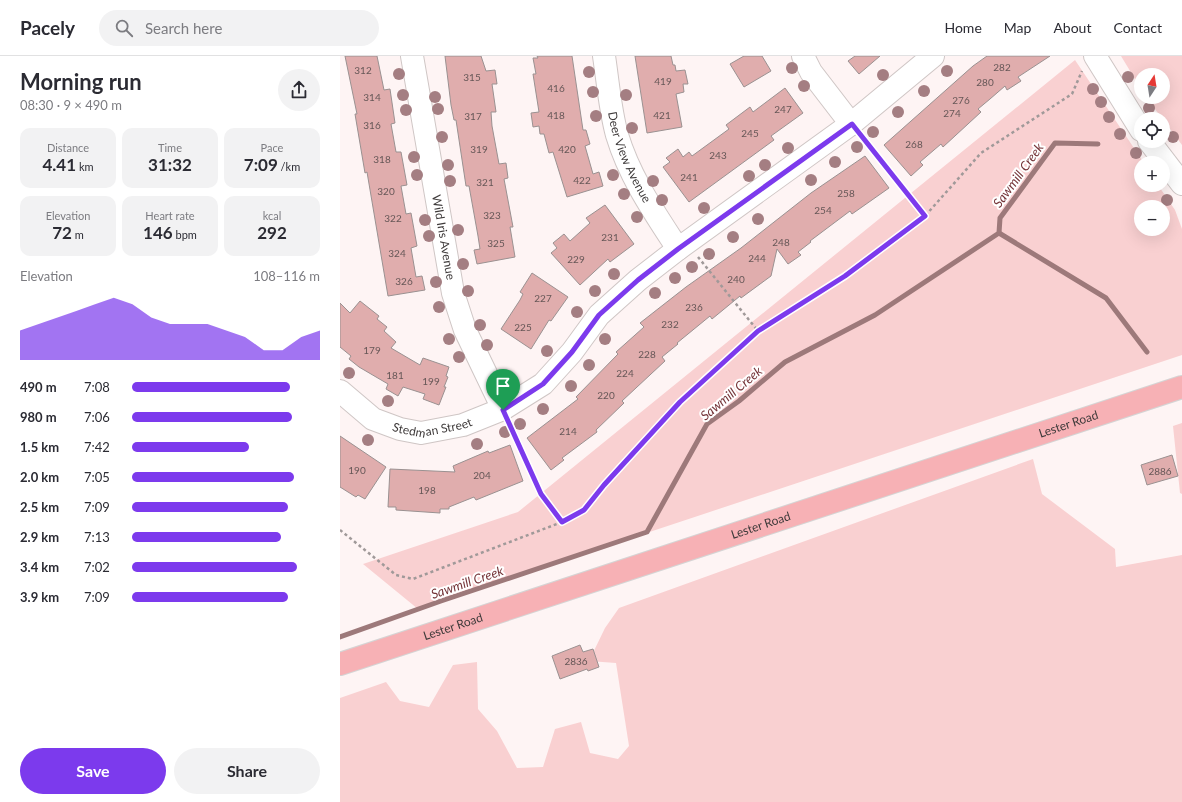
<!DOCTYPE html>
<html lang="en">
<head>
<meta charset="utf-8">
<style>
  :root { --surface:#fff; --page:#f2f2f3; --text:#2b2b33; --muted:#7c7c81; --line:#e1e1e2; --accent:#7c3aed }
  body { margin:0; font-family:Lato,sans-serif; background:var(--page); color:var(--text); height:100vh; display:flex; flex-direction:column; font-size:15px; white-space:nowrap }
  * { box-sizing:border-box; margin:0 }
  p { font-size:13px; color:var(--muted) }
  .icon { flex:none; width:22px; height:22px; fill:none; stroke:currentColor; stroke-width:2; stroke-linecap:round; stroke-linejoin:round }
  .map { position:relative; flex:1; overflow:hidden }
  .sheet { display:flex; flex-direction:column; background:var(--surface); width:340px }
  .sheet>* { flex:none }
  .needle { width:26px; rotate:12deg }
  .tools { position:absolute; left:794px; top:12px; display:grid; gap:8px }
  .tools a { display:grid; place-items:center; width:36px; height:36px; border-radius:50%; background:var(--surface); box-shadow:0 4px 16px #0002; font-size:20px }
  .pin { position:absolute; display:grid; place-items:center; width:34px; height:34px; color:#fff; margin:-41px -17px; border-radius:50% 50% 50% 0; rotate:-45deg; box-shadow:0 0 4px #0007 }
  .pin .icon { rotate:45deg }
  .round { display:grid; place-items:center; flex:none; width:42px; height:42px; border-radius:21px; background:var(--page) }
  .overview { display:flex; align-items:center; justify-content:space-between; height:68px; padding:0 20px }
  h1 { font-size:22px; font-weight:700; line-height:30px }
  .figures { display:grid; grid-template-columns:repeat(3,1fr); gap:6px; height:68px; padding:4px 20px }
  .figures div { display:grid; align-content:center; border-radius:10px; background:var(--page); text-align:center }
  .figures b { font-size:17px; font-weight:700 }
  .figures small { font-size:11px; font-weight:400 }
  .figures p { font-size:11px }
  .chart { height:112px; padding:8px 20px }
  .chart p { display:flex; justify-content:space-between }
  .chart svg { width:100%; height:72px; margin-top:4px; fill:var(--accent); opacity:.7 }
  .action { display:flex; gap:8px; margin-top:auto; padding:8px 20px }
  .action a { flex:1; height:46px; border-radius:24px; background:var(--accent); color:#fff; font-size:16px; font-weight:700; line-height:46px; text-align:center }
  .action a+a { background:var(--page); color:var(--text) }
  ul { padding:0 20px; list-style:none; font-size:13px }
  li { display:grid; grid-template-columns:64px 48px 1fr; align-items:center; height:30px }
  li i { height:10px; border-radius:5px; background:var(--accent) }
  header { display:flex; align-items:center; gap:24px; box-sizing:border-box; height:56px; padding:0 20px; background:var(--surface); border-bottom:1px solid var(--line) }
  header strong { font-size:19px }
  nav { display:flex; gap:22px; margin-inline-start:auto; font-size:14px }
  .search { width:280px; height:36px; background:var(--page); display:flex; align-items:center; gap:10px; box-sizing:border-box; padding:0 14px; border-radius:22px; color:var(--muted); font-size:15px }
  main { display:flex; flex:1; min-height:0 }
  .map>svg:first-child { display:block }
</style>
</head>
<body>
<header>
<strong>Pacely</strong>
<div class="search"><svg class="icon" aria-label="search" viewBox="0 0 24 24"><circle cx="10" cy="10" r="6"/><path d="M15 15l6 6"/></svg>Search here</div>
<nav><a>Home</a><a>Map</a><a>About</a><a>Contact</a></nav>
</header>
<main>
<section class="sheet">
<div class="overview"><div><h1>Morning run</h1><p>08:30 · 9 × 490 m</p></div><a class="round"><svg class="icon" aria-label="share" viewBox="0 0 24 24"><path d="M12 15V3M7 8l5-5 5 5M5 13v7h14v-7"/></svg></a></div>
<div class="figures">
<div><p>Distance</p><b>4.41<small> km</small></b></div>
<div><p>Time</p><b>31:32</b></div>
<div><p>Pace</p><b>7:09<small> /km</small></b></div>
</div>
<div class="figures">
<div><p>Elevation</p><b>72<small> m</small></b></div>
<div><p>Heart rate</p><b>146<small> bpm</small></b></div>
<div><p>kcal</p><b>292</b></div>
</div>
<div class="chart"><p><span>Elevation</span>108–116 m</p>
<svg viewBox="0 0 160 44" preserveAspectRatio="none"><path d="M0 44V26L10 22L20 18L30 14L40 10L50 6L60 10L70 18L80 22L90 22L100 22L110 26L120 30L130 38L140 38L150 30L160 26V44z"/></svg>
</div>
<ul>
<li><b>490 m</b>7:08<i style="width:84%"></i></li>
<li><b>980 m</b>7:06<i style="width:85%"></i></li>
<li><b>1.5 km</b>7:42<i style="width:62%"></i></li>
<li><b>2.0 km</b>7:05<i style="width:86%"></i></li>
<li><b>2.5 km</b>7:09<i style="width:83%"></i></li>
<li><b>2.9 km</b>7:13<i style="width:79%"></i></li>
<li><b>3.4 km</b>7:02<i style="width:88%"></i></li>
<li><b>3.9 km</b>7:09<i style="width:83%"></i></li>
</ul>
<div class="action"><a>Save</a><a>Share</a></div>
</section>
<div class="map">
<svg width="842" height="746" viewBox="0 0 842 746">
  <rect width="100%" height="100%" fill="#fef4f4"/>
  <g fill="#f9d0d1" fill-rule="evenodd">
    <path d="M781 0H842V89L806 41H823V19H801V33Z"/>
    <path d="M735 4 804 107H801V129H818L835 154 842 173V299L78 553 23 508 178 456ZM801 151H823V173H801Z"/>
    <path d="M842 367V438L840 437 833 370Z"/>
    <path d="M693 403 702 438 775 493 776 511 842 499V746H0V642L46 626 60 645 89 651 113 609 137 606 138 653 157 675 177 712 203 711 215 673 241 666 250 697 278 703 289 690 276 607 249 605 265 572 279 552Z"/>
  </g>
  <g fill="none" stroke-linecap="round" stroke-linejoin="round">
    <g stroke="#9d797a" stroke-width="5">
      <path d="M659 177 766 242 807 296"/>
      <path d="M0 581 101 545 307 476 367 368 399 345 445 306 535 259 659 177 660 162 715 87 758 88"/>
    </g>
  </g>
  <g fill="#e0adad" stroke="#9a9191">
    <path d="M5 0H37L44 34 50 33 55 67 51 68 56 96H61L67 129 61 130 66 158 71 157 77 190 71 192 76 221 82 220 85 234 48 240 27 116 25 117 15 58H17Z"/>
    <path d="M105 0H141L146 15 155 14 157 28H152L156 56H151L152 70 159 108 166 107 168 122 164 123 173 171H170L175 201 137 208 134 194 140 193 138 180 129 130H126L116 64H114L111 49Z"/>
    <path d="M197 0H232L243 74H246L250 88 245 90 253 118 259 116 263 130 227 141 213 96 209 97 204 78H200L199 70 193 71 191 57 199 56 193 18H196L193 2H198Z"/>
    <path d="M295 0H331L333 9H335L336 15 345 14 348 28H343L344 36 336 38 342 71 307 77Z"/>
    <path d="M404 0H422L431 15 404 31 390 8Z"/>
    <path d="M515 0H540L519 18 508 5Z"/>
    <path d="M647 0H710L678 21 681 25 667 34 665 30 650 43 638 53 641 56 603 91 601 88 580 106 583 109 571 120 544 89 633 10Z"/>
    <path d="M445 32 463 57 431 80 434 84 349 146 323 111 330 106 326 102 338 93 343 101 349 96 352 100 389 73 386 69 410 51 413 56Z"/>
    <path d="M525 100 549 132 512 158 510 155 470 185 471 186 458 196 461 199 448 208 437 193 431 220 401 242 400 240 372 263 370 260 337 287 338 288 322 301 325 305 282 345 284 347 256 374 257 376 222 402 224 404 211 414 187 382 238 343 236 341 278 298 276 296 304 271 300 267 346 231 401 192 471 137Z"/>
    <path d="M265 149 294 188 270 206 268 203 240 229 211 197 217 192 213 187 224 178 230 185 250 167 246 162Z"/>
    <path d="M192 217 228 241 211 265 209 264 191 293 161 273 180 244 183 238 180 236Z"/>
    <path d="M20 245 39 260 37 263 47 271 44 275 56 286 51 292 80 309 83 302 109 311 106 320 108 321 104 331H106L99 349 83 343 85 338 63 331 58 340 46 333 48 328 19 311 9 303 11 300 0 291V247L10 257Z"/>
    <path d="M0 380 46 411 25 443 18 439 16 441 0 431Z"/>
    <path d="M170 389 183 425 136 444 134 441 109 451V453H100V457L56 454V451H48L50 413 115 416 113 410 148 395 149 397Z"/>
    <path d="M832 399 838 420 807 429 801 409Z"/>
    <path d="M240 589 243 596 253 593 259 611 248 615 247 613 220 623 212 600Z"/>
  </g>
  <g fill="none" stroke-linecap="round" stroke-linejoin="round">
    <defs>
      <g id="minor">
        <path id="s1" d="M72 0 113 237 125 274 163 353"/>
        <path id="s2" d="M264 0C268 26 270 54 277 79 290 122 314 156 338 193"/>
        <path d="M463 0 471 16 511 68"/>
        <path d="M755 0 801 74"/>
        <path d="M809 85 842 128"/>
        <path id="s3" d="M0 335 33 363 60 373 81 377 123 369 163 353 203 328 232 296 259 259 298 224 338 193 511 68 593 0"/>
      </g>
      <g id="major">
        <path id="s4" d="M0 608 842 331"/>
      </g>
    </defs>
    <use href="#minor" stroke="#cfc6c5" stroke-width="24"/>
    <use href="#major" stroke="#d5d4d4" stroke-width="24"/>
    <g stroke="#a09999" stroke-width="2.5" stroke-dasharray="3 3" stroke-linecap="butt">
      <path d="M523 82 585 160"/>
      <path d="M358 201 418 275"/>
      <path d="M171 370 201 438 222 466 244 454 340 346 418 275 505 220 585 160 641 97 732 38 742 15"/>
      <path d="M0 474 56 519 73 523 222 466"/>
    </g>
    <use href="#minor" stroke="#fff" stroke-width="22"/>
    <use href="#major" stroke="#f7b1b5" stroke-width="22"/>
  </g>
  <g fill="#a47e82">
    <circle cx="452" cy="12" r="6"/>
    <circle cx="607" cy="15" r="6"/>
    <circle cx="249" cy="16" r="6"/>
    <circle cx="59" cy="18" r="6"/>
    <circle cx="543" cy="19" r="6"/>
    <circle cx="788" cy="21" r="6"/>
    <circle cx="464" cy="30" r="6"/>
    <circle cx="753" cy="33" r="6"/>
    <circle cx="584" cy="35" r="6"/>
    <circle cx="253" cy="36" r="6"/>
    <circle cx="63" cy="39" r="6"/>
    <circle cx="286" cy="39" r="6"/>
    <circle cx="95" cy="41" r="6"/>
    <circle cx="761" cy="46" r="6"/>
    <circle cx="809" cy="52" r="6"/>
    <circle cx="98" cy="53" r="6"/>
    <circle cx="66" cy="54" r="6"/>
    <circle cx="558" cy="56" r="6"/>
    <circle cx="256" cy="60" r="6"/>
    <circle cx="769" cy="61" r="6"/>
    <circle cx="292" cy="72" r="6"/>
    <circle cx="533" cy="76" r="6"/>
    <circle cx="780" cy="78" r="6"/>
    <circle cx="102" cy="81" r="6"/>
    <circle cx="833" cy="81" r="6"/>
    <circle cx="517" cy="91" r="6"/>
    <circle cx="448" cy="92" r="6"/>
    <circle cx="796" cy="97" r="6"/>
    <circle cx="74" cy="101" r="6"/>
    <circle cx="495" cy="106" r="6"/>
    <circle cx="108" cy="109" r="6"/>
    <circle cx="425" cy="109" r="6"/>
    <circle cx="77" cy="119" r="6"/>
    <circle cx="273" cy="119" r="6"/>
    <circle cx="409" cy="120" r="6"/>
    <circle cx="471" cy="124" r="6"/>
    <circle cx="110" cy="125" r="6"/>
    <circle cx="313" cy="125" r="6"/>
    <circle cx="284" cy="138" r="6"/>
    <circle cx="322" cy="144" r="6"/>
    <circle cx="827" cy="144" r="6"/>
    <circle cx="364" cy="152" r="6"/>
    <circle cx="297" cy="161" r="6"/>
    <circle cx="418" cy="163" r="6"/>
    <circle cx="85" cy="164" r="6"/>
    <circle cx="118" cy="174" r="6"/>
    <circle cx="89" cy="180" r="6"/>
    <circle cx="393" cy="181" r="6"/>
    <circle cx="369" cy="198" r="6"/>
    <circle cx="123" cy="208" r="6"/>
    <circle cx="352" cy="211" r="6"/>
    <circle cx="274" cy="218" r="6"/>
    <circle cx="335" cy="222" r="6"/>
    <circle cx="96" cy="226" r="6"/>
    <circle cx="128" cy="235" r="6"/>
    <circle cx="255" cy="235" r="6"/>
    <circle cx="315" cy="237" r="6"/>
    <circle cx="99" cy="251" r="6"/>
    <circle cx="237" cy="256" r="6"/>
    <circle cx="140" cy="269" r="6"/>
    <circle cx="109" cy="283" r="6"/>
    <circle cx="265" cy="283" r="6"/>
    <circle cx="147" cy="289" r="6"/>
    <circle cx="207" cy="295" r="6"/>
    <circle cx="119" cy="301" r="6"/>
    <circle cx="249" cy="309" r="6"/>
    <circle cx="9" cy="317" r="6"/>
    <circle cx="231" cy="330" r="6"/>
    <circle cx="48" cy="345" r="6"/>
    <circle cx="203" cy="353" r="6"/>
    <circle cx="180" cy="368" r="6"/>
    <circle cx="165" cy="376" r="6"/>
    <circle cx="28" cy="384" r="6"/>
    <circle cx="137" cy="388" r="6"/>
  </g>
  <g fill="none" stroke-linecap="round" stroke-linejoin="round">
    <defs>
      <path id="route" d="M512 68 585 160 505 220 418 275 340 346 264 429 244 454 222 466 201 438 163 354 203 328 232 296 259 259 298 224 338 193Z"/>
    </defs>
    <use href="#route" stroke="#fff" stroke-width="8"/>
    <use href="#route" stroke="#7c3aed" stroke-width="5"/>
  </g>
  <g text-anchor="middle" stroke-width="4" stroke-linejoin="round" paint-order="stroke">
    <g font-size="10" fill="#665757">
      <text x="662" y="15">282</text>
      <text x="23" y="18">312</text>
      <text x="132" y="25">315</text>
      <text x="323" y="29">419</text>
      <text x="645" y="30">280</text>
      <text x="216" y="36">416</text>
      <text x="32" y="45">314</text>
      <text x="621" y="48">276</text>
      <text x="443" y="57">247</text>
      <text x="612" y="61">274</text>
      <text x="216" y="63">418</text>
      <text x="322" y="63">421</text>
      <text x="133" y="64">317</text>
      <text x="32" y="73">316</text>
      <text x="410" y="81">245</text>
      <text x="574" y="92">268</text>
      <text x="139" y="97">319</text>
      <text x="227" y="97">420</text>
      <text x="378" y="103">243</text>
      <text x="42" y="107">318</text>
      <text x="349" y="125">241</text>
      <text x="242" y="128">422</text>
      <text x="145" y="130">321</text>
      <text x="46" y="139">320</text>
      <text x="506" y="141">258</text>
      <text x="483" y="158">254</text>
      <text x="152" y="163">323</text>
      <text x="53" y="166">322</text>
      <text x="270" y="185">231</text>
      <text x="441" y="190">248</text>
      <text x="156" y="191">325</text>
      <text x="57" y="201">324</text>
      <text x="417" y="206">244</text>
      <text x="236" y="207">229</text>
      <text x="396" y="227">240</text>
      <text x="64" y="229">326</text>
      <text x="203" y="246">227</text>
      <text x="354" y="255">236</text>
      <text x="330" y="272">232</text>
      <text x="183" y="275">225</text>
      <text x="32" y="298">179</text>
      <text x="307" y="302">228</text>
      <text x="285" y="321">224</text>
      <text x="55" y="323">181</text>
      <text x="91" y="329">199</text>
      <text x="266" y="343">220</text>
      <text x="228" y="379">214</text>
      <text x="17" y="418">190</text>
      <text x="820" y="419">2886</text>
      <text x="142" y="423">204</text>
      <text x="87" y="438">198</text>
      <text x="236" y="609">2836</text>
    </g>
    <g font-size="12" fill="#3e3a3a" stroke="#fff">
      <text dy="4" stroke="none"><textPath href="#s2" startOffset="105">Deer View Avenue</textPath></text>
      <text dy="4" stroke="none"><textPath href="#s1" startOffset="184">Wild Iris Avenue</textPath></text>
      <text dy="4" stroke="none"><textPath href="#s3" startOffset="105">Stedman Street</textPath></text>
      <text dy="4" stroke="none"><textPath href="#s4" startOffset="767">Lester Road</textPath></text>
      <text dy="4" stroke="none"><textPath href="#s4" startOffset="443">Lester Road</textPath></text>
      <text dy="4" stroke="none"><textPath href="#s4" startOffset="119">Lester Road</textPath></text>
    </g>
    <g font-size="13" font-style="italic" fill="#753539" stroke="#fff">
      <text transform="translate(678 119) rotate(-54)" y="5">Sawmill Creek</text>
      <text transform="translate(391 337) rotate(-40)" y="5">Sawmill Creek</text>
      <text transform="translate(127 526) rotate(-19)" y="5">Sawmill Creek</text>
    </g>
  </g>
</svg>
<div class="tools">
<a><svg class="needle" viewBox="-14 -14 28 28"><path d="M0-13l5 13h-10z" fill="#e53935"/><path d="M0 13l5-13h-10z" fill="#7c7c81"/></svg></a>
<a><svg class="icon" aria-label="locate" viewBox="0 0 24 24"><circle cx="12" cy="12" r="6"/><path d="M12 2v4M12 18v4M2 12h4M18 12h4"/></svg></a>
<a>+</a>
<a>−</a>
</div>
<div class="pin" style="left:163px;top:354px;background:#1e9e55"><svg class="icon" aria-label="arrive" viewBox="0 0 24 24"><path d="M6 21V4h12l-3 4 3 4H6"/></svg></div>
</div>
</main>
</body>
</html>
